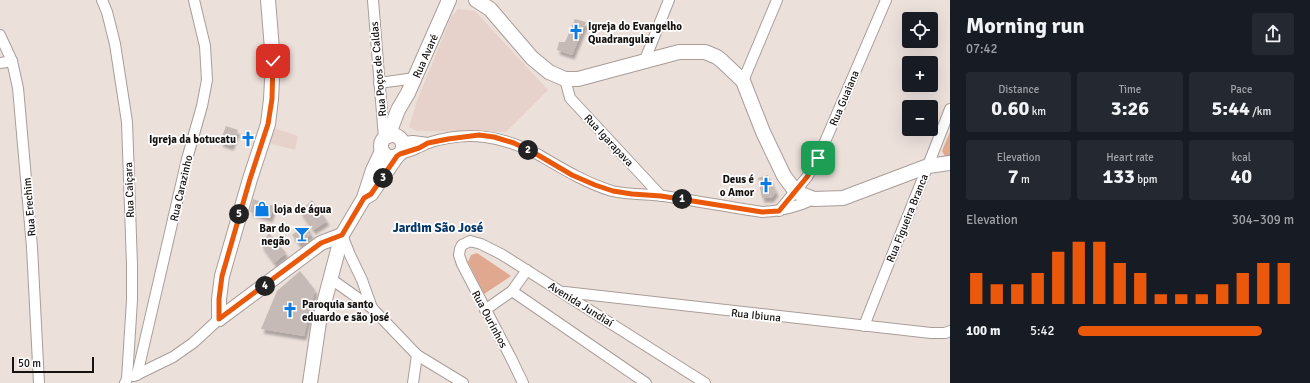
<!DOCTYPE html>
<html lang="en">
<head>
<meta charset="utf-8">
<style>
  :root { --surface:#171b24; --page:#242831; --text:#f1f3f6; --muted:#9ea1a6; --accent:#ea580c }
  body { margin:0; font-family:Signika,sans-serif; background:var(--page); color:var(--text); height:100vh; display:flex; flex-direction:column; font-size:15px; white-space:nowrap }
  * { box-sizing:border-box; margin:0 }
  p { font-size:13px; color:var(--muted) }
  .icon { flex:none; width:22px; height:22px; fill:none; stroke:currentColor; stroke-width:2; stroke-linecap:round; stroke-linejoin:round }
  .map { position:relative; flex:1; overflow:hidden }
  .sheet { display:flex; flex-direction:column; background:var(--surface); width:360px }
  .sheet>* { flex:none }
  .tools { position:absolute; left:902px; top:12px; display:grid; gap:8px }
  .tools a { display:grid; place-items:center; width:36px; height:36px; border-radius:4px; background:var(--surface); box-shadow:0 4px 16px #0002; font-size:20px }
  .scale { position:absolute; left:12px; bottom:10px; width:82px; box-sizing:border-box; padding-left:4px; border:2px solid #161210; border-top:0; font-size:11px; line-height:14px; white-space:nowrap; color:#161210; -webkit-text-stroke:3px #fff; paint-order:stroke }
  .pin { position:absolute; display:grid; place-items:center; width:34px; height:34px; color:#fff; margin:-17px; border-radius:8px; box-shadow:0 2px 6px #0006 }
  .km { position:absolute; width:20px; height:20px; margin:-10px; border-radius:50%; background:#222; color:#fff; font-size:11px; line-height:20px; text-align:center }
  .round { display:grid; place-items:center; flex:none; width:42px; height:42px; border-radius:4px; background:var(--page) }
  .overview { display:flex; align-items:center; justify-content:space-between; height:68px; padding:0 16px }
  h1 { font-size:22px; font-weight:700; line-height:30px }
  .figures { display:grid; grid-template-columns:repeat(3,1fr); gap:6px; height:68px; padding:4px 16px }
  .figures div { display:grid; align-content:center; border-radius:4px; background:var(--page); text-align:center }
  .figures b { font-size:20px; font-weight:700 }
  .figures small { font-size:11px; font-weight:400 }
  .figures p { font-size:11px }
  .chart { height:112px; padding:8px 16px }
  .chart p { display:flex; justify-content:space-between }
  .chart svg { width:100%; height:72px; margin-top:4px; stroke:var(--accent); stroke-width:6 }
  ul { padding:0 16px; list-style:none; font-size:13px }
  li { display:grid; grid-template-columns:64px 48px 1fr; align-items:center; height:30px }
  li i { height:10px; border-radius:5px; background:var(--accent) }
  main { display:flex; flex:1; min-height:0 }
  .map>svg:first-child { display:block }
</style>
</head>
<body>
<main>
<div class="map">
<svg width="950" height="383" viewBox="0 0 950 383">
  <defs>
    <filter id="shadow"><feDropShadow dx="2.5" dy="4.5" stdDeviation="1" flood-color="#0004"/></filter>
  </defs>
  <rect width="100%" height="100%" fill="#ece0db"/>
  <g fill="#e6d2ca">
    <path d="M458 9 475 11 548 90 506 132 416 131 409 127 417 101 451 17Z"/>
    <path d="M271 127 298 136 295 150 268 143Z"/>
  </g>
  <g fill="#e1a890">
    <path d="M950 132V158H946L942 151Z"/>
    <path d="M477 253 511 276 484 294 468 262 471 255Z"/>
  </g>
  <g fill="#c5bab5" filter="url(#shadow)">
    <path d="M575 19 586 22 572 55 557 50 559 42H565Z"/>
    <path d="M226 126 238 130 231 146 220 142Z"/>
    <path d="M768 175 776 192 771 198H762L758 178Z"/>
    <path d="M253 199 274 206 270 218 250 212Z"/>
    <path d="M312 200 327 221 313 230 300 212Z"/>
    <path d="M306 225 311 234 299 244 292 235Z"/>
    <path d="M269 233 286 253 274 263 261 245Z"/>
    <path d="M300 271 315 290 304 336 261 329 277 291Z"/>
  </g>
  <g fill="none" stroke-linecap="round" stroke-linejoin="round">
    <defs>
      <g id="street">
        <path d="M102 0 107 12 115 44 127 122 132 265V300L127 379 125 383"/>
        <path d="M373 0 384 138"/>
        <path d="M0 35 12 61 18 88 32 247 39 383"/>
        <path d="M644 62 669 0"/>
        <path d="M0 63 12 61"/>
        <path d="M565 79 570 98 661 196"/>
        <path d="M743 81 777 0"/>
        <path d="M379 83 415 78"/>
        <path d="M403 142 413 141 428 143"/>
        <path d="M400 154C406 152 412 151 417 148 421 147 425 144 428 143 468 130 503 136 539 155 563 169 586 183 612 191 629 195 647 194 664 196 697 201 729 207 762 212 781 211 797 207 814 199"/>
        <path d="M779 211 807 177 818 158 886 0"/>
        <path d="M342 235 350 255 362 280 372 308"/>
        <path d="M331 279 372 308 417 355 463 383"/>
        <path d="M512 291 646 383"/>
        <path d="M565 292 931 333H945L950 331"/>
        <path d="M485 310 512 291 527 270"/>
        <path d="M864 326C892 254 922 182 950 109"/>
        <path d="M137 375 187 159 202 106 207 80 205 46 194 0"/>
        <path d="M134 376 173 357 193 343 219 319"/>
        <path d="M413 383 417 355"/>
        <path d="M523 383 511 358 462 264 459 255 460 249 462 245 470 241 481 244 501 254 705 383"/>
      </g>
      <g id="secondary">
        <path d="M476 0 490 9 532 58 549 72 565 79H578L679 52H705L717 57 722 61 743 81 763 132 784 176 796 192 814 199 843 198 928 166 950 163"/>
        <circle cx="392" cy="146" r="11"/>
        <path d="M388 136 398 110 408 93 449 0"/>
        <path d="M366 197 371 194 397 156"/>
        <path d="M219 319V299L222 276 250 179 268 124 271 99 273 61 268 0"/>
        <path d="M219 319 321 243 342 235"/>
        <path d="M310 383 319 322 342 235 364 198 373 170 382 151"/>
      </g>
    </defs>
    <use href="#street" stroke="#a99d99" stroke-width="12"/>
    <use href="#secondary" stroke="#a99d99" stroke-width="16"/>
    <use href="#street" stroke="#fff" stroke-width="10"/>
    <use href="#secondary" stroke="#fff" stroke-width="14"/>
  </g>
  <g fill="none" stroke-linecap="round" stroke-linejoin="round">
    <defs>
      <path id="route" d="M273 61 272 99 268 124 250 179 222 276 219 299V319L321 243 342 235 364 198 371 194 397 156 400 154 419 148 428 143 448 139 479 135 494 137 514 143 538 155 572 175 595 185 613 191 632 194 661 196 762 212 779 211 807 177 818 158"/>
    </defs>
    <use href="#route" stroke="#fff" stroke-width="8"/>
    <use href="#route" stroke="#ea580c" stroke-width="5"/>
  </g>
  <defs>
    <symbol id="church-bare" viewBox="-9 -9 18 18"><path d="M-1.2-6h2.4v3.5h3.3v2.4h-3.3V6h-2.4V-.1h-3.3v-2.4h3.3Z" fill="#0c7ce3" stroke="#fff" stroke-width="2.5" paint-order="stroke"/></symbol>
    <symbol id="shop-bare" viewBox="-9 -9 18 18"><path d="M-5-2.5h2.3a2.7 3.5 0 0 1 5.4 0H5L5.5 6h-11ZM-1.5-2.5h3a1.5 2.3 0 0 0-3 0Z" fill="#0c7ce3" stroke="#fff" stroke-width="2.5" paint-order="stroke"/></symbol>
    <symbol id="bar-bare" viewBox="-9 -9 18 18"><path d="M-6-5H6L.8 .8V4.5H3.5V6h-7V4.5H-.8V.8Z" fill="#0c7ce3" stroke="#fff" stroke-width="2.5" paint-order="stroke"/></symbol>
  </defs>
  <g fill-rule="evenodd">
    <use href="#church-bare" x="565" y="21" width="22" height="22"/>
    <use href="#church-bare" x="237" y="128" width="22" height="22"/>
    <use href="#church-bare" x="755" y="174" width="22" height="22"/>
    <use href="#shop-bare" x="251" y="198" width="22" height="22"/>
    <use href="#bar-bare" x="291" y="223" width="22" height="22"/>
    <use href="#church-bare" x="279" y="299" width="22" height="22"/>
  </g>
  <g text-anchor="middle" stroke-width="3.5" stroke-linejoin="round" paint-order="stroke">
    <g font-size="11" font-weight="bold" fill="#161210" stroke="#fff" text-anchor="start">
      <text x="588" y="30">Igreja do Evangelho<tspan x="588" dy="13">Quadrangular</tspan></text>
      <text x="236" y="143" text-anchor="end">Igreja da botucatu</text>
      <text x="754" y="183" text-anchor="end">Deus é<tspan x="754" dy="13">o Amor</tspan></text>
      <text x="274" y="213">loja de água</text>
      <text x="290" y="232" text-anchor="end">Bar do<tspan x="290" dy="13">negão</tspan></text>
      <text x="302" y="308">Paroquia santo<tspan x="302" dy="13">eduardo e são josé</tspan></text>
    </g>
    <g font-size="11" fill="#161210" stroke="#fff">
      <text transform="translate(425 56) rotate(-66)" y="4">Rua Avaré</text>
      <text transform="translate(378 69) rotate(-95)" y="4">Rua Poços de Caldas</text>
      <text transform="translate(844 98) rotate(-67)" y="4">Rua Guaiana</text>
      <text transform="translate(609 140) rotate(47)" y="4">Rua Igarapava</text>
      <text transform="translate(181 188) rotate(-77)" y="4">Rua Carazinho</text>
      <text transform="translate(129 190) rotate(-92)" y="4">Rua Caiçara</text>
      <text transform="translate(29 207) rotate(-95)" y="4">Rua Erechim</text>
      <text transform="translate(907 218) rotate(-68)" y="4">Rua Figueira Branca</text>
      <text transform="translate(581 304) rotate(32)" y="4">Avenida Jundiaí</text>
      <text transform="translate(756 315) rotate(6)" y="4">Rua Ibiuna</text>
      <text transform="translate(490 319) rotate(62)" y="4">Rua Ourinhos</text>
    </g>
    <g font-size="13" font-weight="bold" fill="#043668" stroke="#fff">
      <text x="438" y="232">Jardim São José</text>
    </g>
  </g>
</svg>
<div class="tools">
<a><svg class="icon" aria-label="locate" viewBox="0 0 24 24"><circle cx="12" cy="12" r="6"/><path d="M12 2v4M12 18v4M2 12h4M18 12h4"/></svg></a>
<a>+</a>
<a>−</a>
</div>
<div class="scale">50 m</div>
<div class="pin" style="left:818px;top:158px;background:#1e9e55"><svg class="icon" aria-label="arrive" viewBox="0 0 24 24"><path d="M6 21V4h12l-3 4 3 4H6"/></svg></div>
<div class="pin" style="left:273px;top:61px;background:#d93025"><svg class="icon" aria-label="check" viewBox="0 0 24 24"><path d="M5 12l5 5 9-10"/></svg></div>
<b class="km" style="left:682px;top:199px">1</b>
<b class="km" style="left:528px;top:150px">2</b>
<b class="km" style="left:383px;top:178px">3</b>
<b class="km" style="left:265px;top:286px">4</b>
<b class="km" style="left:239px;top:214px">5</b>
</div>
<section class="sheet">
<div class="overview"><div><h1>Morning run</h1><p>07:42</p></div><a class="round"><svg class="icon" aria-label="share" viewBox="0 0 24 24"><path d="M12 15V3M7 8l5-5 5 5M5 13v7h14v-7"/></svg></a></div>
<div class="figures">
<div><p>Distance</p><b>0.60<small> km</small></b></div>
<div><p>Time</p><b>3:26</b></div>
<div><p>Pace</p><b>5:44<small> /km</small></b></div>
</div>
<div class="figures">
<div><p>Elevation</p><b>7<small> m</small></b></div>
<div><p>Heart rate</p><b>133<small> bpm</small></b></div>
<div><p>kcal</p><b>40</b></div>
</div>
<div class="chart"><p><span>Elevation</span>304–309 m</p>
<svg viewBox="0 0 160 44" preserveAspectRatio="none"><path d="M5 44V25M15 44V32M25 44V32M35 44V25M45 44V12M55 44V6M65 44V6M75 44V19M85 44V25M95 44V38M105 44V38M115 44V38M125 44V32M135 44V25M145 44V19M155 44V19"/></svg>
</div>
<ul>
<li><b>100 m</b>5:42<i style="width:85%"></i></li>
</ul>
</section>
</main>
</body>
</html>
